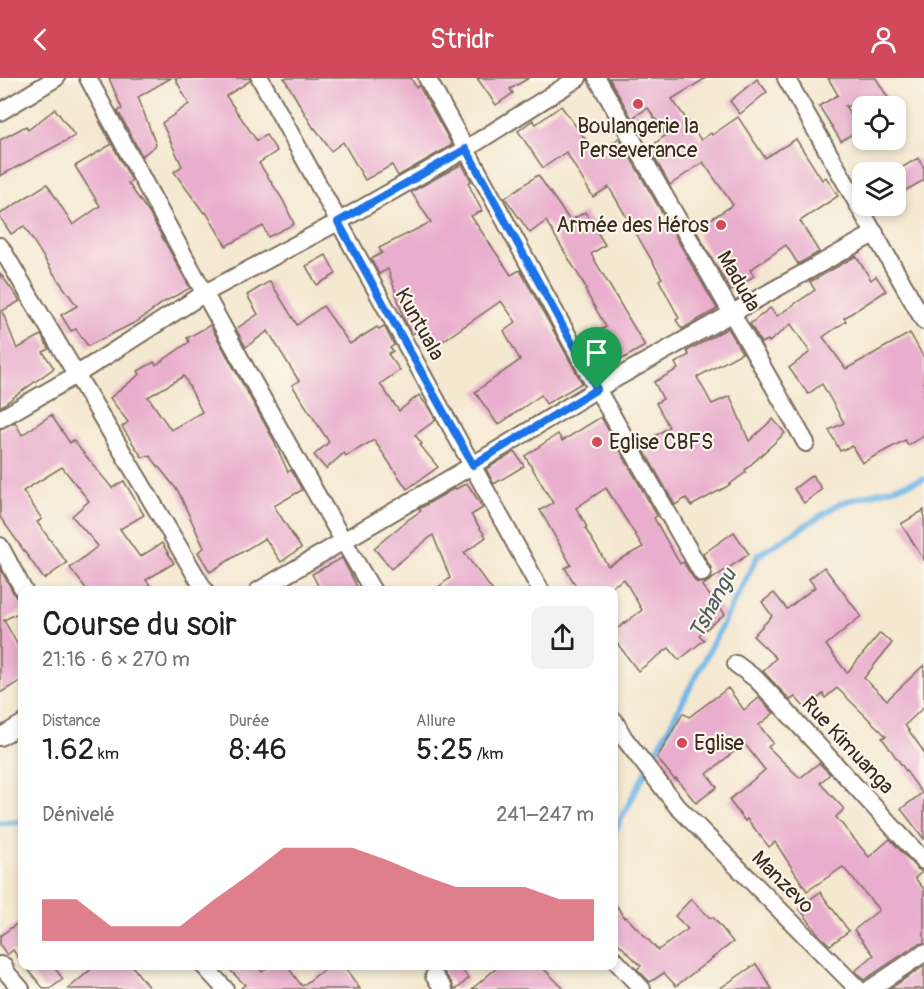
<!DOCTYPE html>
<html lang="fr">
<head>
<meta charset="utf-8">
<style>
  :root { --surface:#fff; --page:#f2f2f2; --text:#202124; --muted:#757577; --accent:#d1495b }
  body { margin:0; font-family:Pangolin,sans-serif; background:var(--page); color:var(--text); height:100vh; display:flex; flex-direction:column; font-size:22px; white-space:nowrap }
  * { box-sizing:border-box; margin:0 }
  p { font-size:20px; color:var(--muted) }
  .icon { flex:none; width:33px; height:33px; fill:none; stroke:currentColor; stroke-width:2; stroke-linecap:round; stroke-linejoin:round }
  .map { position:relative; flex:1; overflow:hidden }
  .drawer { position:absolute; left:18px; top:508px; width:600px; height:384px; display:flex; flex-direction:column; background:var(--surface); border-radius:12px; box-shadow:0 3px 9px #0003 }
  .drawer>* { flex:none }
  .fabs { position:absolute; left:852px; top:18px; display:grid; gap:12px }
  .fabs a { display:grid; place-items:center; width:54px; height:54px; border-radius:12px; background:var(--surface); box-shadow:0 3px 9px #0003; font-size:30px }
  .pin { position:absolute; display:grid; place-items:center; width:51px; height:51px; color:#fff; margin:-62px -26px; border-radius:50% 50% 50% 0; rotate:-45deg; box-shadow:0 0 6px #0007 }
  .pin .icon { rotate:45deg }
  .round { display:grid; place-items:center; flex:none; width:63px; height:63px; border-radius:12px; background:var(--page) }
  .overview { display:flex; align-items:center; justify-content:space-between; height:102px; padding:0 24px }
  h1 { font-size:33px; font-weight:600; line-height:45px }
  .metrics { display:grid; grid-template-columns:repeat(3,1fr); gap:9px; height:102px; padding:6px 24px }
  .metrics div { display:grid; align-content:center }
  .metrics b { font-size:30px; font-weight:600 }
  .metrics small { font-size:16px; font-weight:400 }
  .metrics p { font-size:16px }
  .chart { height:168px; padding:12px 24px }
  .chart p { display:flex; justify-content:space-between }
  .chart svg { width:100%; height:108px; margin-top:6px; fill:var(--accent); opacity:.7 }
  header { display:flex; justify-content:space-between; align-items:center; height:78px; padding:0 24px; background:var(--accent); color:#fff; font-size:27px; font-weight:600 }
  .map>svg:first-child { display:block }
</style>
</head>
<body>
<header><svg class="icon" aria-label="back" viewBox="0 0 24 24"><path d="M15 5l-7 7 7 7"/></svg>Stridr<svg class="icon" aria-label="person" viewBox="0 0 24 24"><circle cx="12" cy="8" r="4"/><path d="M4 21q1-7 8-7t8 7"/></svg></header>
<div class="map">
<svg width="924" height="911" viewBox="0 0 924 911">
  <rect width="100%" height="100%" fill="#fbf7ec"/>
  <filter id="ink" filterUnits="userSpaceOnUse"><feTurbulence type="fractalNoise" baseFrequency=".0167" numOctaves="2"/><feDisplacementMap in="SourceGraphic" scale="12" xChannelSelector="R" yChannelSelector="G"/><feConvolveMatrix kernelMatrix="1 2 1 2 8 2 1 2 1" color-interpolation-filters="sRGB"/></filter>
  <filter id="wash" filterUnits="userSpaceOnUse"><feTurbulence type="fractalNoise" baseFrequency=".008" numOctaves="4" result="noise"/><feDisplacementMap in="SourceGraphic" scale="24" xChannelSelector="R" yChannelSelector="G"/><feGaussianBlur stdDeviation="1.35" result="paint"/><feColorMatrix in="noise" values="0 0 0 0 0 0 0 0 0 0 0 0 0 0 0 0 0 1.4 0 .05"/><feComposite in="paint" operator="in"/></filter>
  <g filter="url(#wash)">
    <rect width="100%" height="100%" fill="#f4e8d0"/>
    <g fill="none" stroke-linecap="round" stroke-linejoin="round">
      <g stroke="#6fb6e6" stroke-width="6">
        <path d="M0 745 22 744"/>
        <path d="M614 754 697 596 758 477 841 425 924 401"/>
      </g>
    </g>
    <g id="blocks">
      <g fill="#e9adcd" fill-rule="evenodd">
        <path d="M109 0H171L138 19 156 67 142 78 118 33 122 31Z"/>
        <path d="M175 0H250V3L226 18 257 63 266 57 277 73 259 85 283 122 294 146 268 159 263 148 226 168 206 134 204 135 174 94 182 88 162 45 189 26Z"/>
        <path d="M284 0H411L416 9 419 8 452 67 398 98 392 87 365 102 343 64 331 73 315 50 314 51Z"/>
        <path d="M477 0H529L510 11 513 15 496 27Z"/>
        <path d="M609 0H706L672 21 701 62 711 55 712 57 738 39 765 80 796 61 822 102 826 99 838 118 800 143 819 174 798 186 786 167 750 192 754 198 731 213 695 151 733 127 703 84 670 107 649 70 666 57 648 30 632 40Z"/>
        <path d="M828 0H876L893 28H845L860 51 841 63 819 28 838 17Z"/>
        <path d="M757 1 767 14 740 36 730 23Z"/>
        <path d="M561 28 596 76 619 60 717 231 682 251 676 242 679 240 659 202 662 200 609 109 593 119 566 74 543 90 518 53 533 42 536 46Z"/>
        <path d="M55 31 75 58 0 98V62L26 48 28 52Z"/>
        <path d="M99 43 132 103 128 105 149 135 190 210 164 224 138 243 88 268 76 251 71 253 61 237 77 228 54 196 24 148 11 156 0 139V136L47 106 73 147 100 128 75 88 112 66Z"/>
        <path d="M918 80 924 90V102L896 118V93Z"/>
        <path d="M462 86 471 103 468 105 482 133 471 138 511 197 520 192 582 305 546 326 541 317 498 347 475 314 520 282 504 253 516 244 501 223 431 271 422 251 412 256 402 237H403L388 191 379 196 371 181 382 175 379 170 431 144 411 114Z"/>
        <path d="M538 97 570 143 585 134 605 167 591 176 645 268 600 294 582 262 606 249 585 212 587 211 546 143 530 155 505 120Z"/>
        <path d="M326 177 336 196 317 207 306 188Z"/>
        <path d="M856 178 871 202 876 198 886 213 844 240 846 243 823 259 846 291 910 255 924 280V358L908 367 905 362 862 385 852 368 840 373 829 352 844 345 822 306 808 316 789 290 810 274 791 246 769 264 768 262 761 265 750 246 770 230 777 238 815 212 810 204Z"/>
        <path d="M0 195 20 223 2 233 17 271 41 257 49 271 43 274 54 290 0 329Z"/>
        <path d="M270 203 297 247 323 228 350 266 377 249 379 251 384 248 394 267 390 270 393 273 388 276 400 292 380 306 399 333 419 317 428 329 436 342 415 357 422 366 420 367 438 389 407 411 374 362 346 378 344 375 326 391 314 377 329 364 292 307 299 303 268 253 246 269 236 251 258 236 247 217Z"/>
        <path d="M210 247 273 361 288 394 291 392 302 412 274 428 301 470 281 484 265 460 210 494 198 474 204 470 178 413 150 378 142 379 122 349 128 344 110 320 140 296 138 293 154 284 156 287 189 264 187 260ZM184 298 202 334 171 352 148 319Z"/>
        <path d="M728 250 742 275 697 299 712 326 730 318 749 363 773 341 785 355 745 392 746 394 726 409 691 428 686 420 675 427 641 367 669 349 656 325 663 321 654 304 678 291 675 285 689 277 687 273Z"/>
        <path d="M51 337 70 365 73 362 112 410 124 403 144 437 120 451 140 479 162 465 174 485 146 502 154 513H88L70 490 98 468 72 438 89 423 62 389 23 413 42 441 37 444 67 485 44 501 0 439V351L15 344 22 357Z"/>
        <path d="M601 339 657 438 654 440 680 486 683 484 696 504 701 505 707 504 711 501 712 496 711 490 703 476 734 454 749 476 702 508 725 536 699 557 704 562 679 582 669 570 638 593 614 561V553L642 532 624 501 605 513H579L565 490 571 487 540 432 553 425 525 378 558 356 562 363ZM606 410 643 469 608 488 585 450 587 449 576 430Z"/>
        <path d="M515 374 524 388 494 406 486 391Z"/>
        <path d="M812 397 822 411 804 425 794 411Z"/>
        <path d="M467 405 483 430 471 437 486 459 464 475 493 513H433L450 500 433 457 391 491 374 470 409 441 421 433 419 431 455 410 456 411Z"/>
        <path d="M924 432V482L901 446Z"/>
        <path d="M342 480 359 513H321L312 496Z"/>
        <path d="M824 489 861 538 826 567 847 595 880 555 892 565 864 600 887 622 924 587V629L905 647 924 674V761L901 731 922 715 882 660 886 658 837 610 825 620 823 616 806 631 795 619 790 622 763 593 776 580 753 558 772 538 762 524 774 515 787 531 815 509 809 501Z"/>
        <path d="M0 490 15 518 22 525V533L4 542 22 575V602L0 615Z"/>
        <path d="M728 610 744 632 759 620 774 635 759 647 773 665 768 669 800 700 819 685 830 696 820 705 844 731 836 739 869 779 890 761 916 790 922 794 915 800 924 811V865L918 866 864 902 855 893 874 877 854 852 879 832 843 789 807 813 775 764 769 769 747 741 745 743 729 722 765 692 744 665 707 696 717 709 696 725 676 700 675 702 657 680 683 635 689 639Z"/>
        <path d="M820 814 849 853 830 867 820 858 799 830Z"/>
        <path d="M691 821 710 840 713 839 733 864 676 908 664 895 650 904 637 891 641 888 614 861V823L624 840 626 839 658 872 688 851 675 838Z"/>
        <path d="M22 842V885L13 872 7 877 0 867V858Z"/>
        <path d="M756 886 772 911H719Z"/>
        <path d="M25 888H53L63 901 50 911H44Z"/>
        <path d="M95 888H132L150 911H68Z"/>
        <path d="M226 888H257L262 894 270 888H287L302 908 329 888H344L360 911H240L245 907Z"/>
        <path d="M449 888H458L469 900 457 911H454L452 905 443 893Z"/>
        <path d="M499 888H541L564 911H472Z"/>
        <path d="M924 888V911H889Z"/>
      </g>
    </g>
  </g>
  <g filter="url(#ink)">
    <use href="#blocks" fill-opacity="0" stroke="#7c6c5c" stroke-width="1.5"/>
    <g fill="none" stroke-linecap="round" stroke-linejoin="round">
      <defs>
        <g id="minor">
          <path d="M88 0C181 172 273 345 373 513"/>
          <path d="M260 0 541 513"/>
          <path d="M427 0 597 311 702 495"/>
          <path d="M597 0 806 365"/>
          <path d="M786 0 924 243"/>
          <path d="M0 34 56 0"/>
          <path d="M0 168 205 513"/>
          <path d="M0 341 76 297 205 215 338 144 466 71 578 0"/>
          <path d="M0 468 24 513"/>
          <path d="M258 513 473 387 597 311 875 155"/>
          <path d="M736 586 756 601 777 623 924 783"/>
          <path d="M614 642 624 660 677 728 858 911"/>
          <path d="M0 659 22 646"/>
          <path d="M614 881 642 911"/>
          <path d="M0 887 4 888 6 894 21 911"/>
          <path d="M204 888 225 911"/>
          <path d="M434 898 444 911"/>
          <path d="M870 911 924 875"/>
        </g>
      </defs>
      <use href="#minor" stroke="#7c6c5c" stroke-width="20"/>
      <use href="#minor" stroke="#fff" stroke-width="16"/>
    </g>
  </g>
  <g fill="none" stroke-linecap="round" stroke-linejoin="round" filter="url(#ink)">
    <defs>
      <path id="route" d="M466 71 597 311 473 387 338 144Z"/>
    </defs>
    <use href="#route" stroke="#fff" stroke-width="12"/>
    <use href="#route" stroke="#1a73e8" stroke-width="8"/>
  </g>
  <g fill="#d1495b" stroke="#fbf7ec" stroke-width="2">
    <circle cx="638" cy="26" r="6"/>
    <circle cx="721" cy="147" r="6"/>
    <circle cx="597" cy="364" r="6"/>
    <circle cx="682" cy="665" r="6"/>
  </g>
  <g text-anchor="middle" stroke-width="4.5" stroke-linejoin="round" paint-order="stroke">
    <g font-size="21" fill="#3b2a1e" stroke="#fbf7ec" text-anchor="start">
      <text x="638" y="55" text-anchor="middle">Boulangerie la<tspan x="638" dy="24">Perseverance</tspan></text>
      <text x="709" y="154" text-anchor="end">Armée des Héros</text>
      <text x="609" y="371">Eglise CBFS</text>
      <text x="694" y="672">Eglise</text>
    </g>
    <g font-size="21" fill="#3b2a1e" stroke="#fbf7ec">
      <text transform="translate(739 203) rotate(60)" y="7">Maduda</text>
      <text transform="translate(420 246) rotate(61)" y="7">Kuntuala</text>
      <text transform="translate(848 667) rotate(47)" y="7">Rue Kimuanga</text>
      <text transform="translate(783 804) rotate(45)" y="7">Manzevo</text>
    </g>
    <g font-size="22" font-style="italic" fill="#4d5b64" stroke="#fbf7ec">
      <text transform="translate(712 525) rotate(-62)" y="8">Tshangu</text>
    </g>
  </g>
</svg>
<div class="fabs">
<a><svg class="icon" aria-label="locate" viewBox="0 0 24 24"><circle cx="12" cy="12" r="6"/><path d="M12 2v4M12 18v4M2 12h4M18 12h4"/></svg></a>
<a><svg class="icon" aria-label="layers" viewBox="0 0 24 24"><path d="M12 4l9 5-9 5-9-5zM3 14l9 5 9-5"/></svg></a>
</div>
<div class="pin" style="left:597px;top:311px;background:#1e9e55"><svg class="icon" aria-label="arrive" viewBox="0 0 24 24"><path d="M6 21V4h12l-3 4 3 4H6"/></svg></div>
<section class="drawer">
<div class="overview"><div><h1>Course du soir</h1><p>21:16 · 6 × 270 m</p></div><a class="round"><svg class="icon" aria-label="share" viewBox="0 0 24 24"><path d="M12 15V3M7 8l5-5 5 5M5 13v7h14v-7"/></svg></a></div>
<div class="metrics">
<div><p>Distance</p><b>1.62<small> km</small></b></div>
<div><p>Durée</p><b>8:46</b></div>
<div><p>Allure</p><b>5:25<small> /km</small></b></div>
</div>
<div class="chart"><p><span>Dénivelé</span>241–247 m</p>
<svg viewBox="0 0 160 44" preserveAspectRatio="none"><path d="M0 44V27L10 27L20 38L30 38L40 38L50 27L60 17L70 6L80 6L90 6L100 11L110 17L120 22L130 22L140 22L150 27L160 27V44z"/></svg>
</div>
</section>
</div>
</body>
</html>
